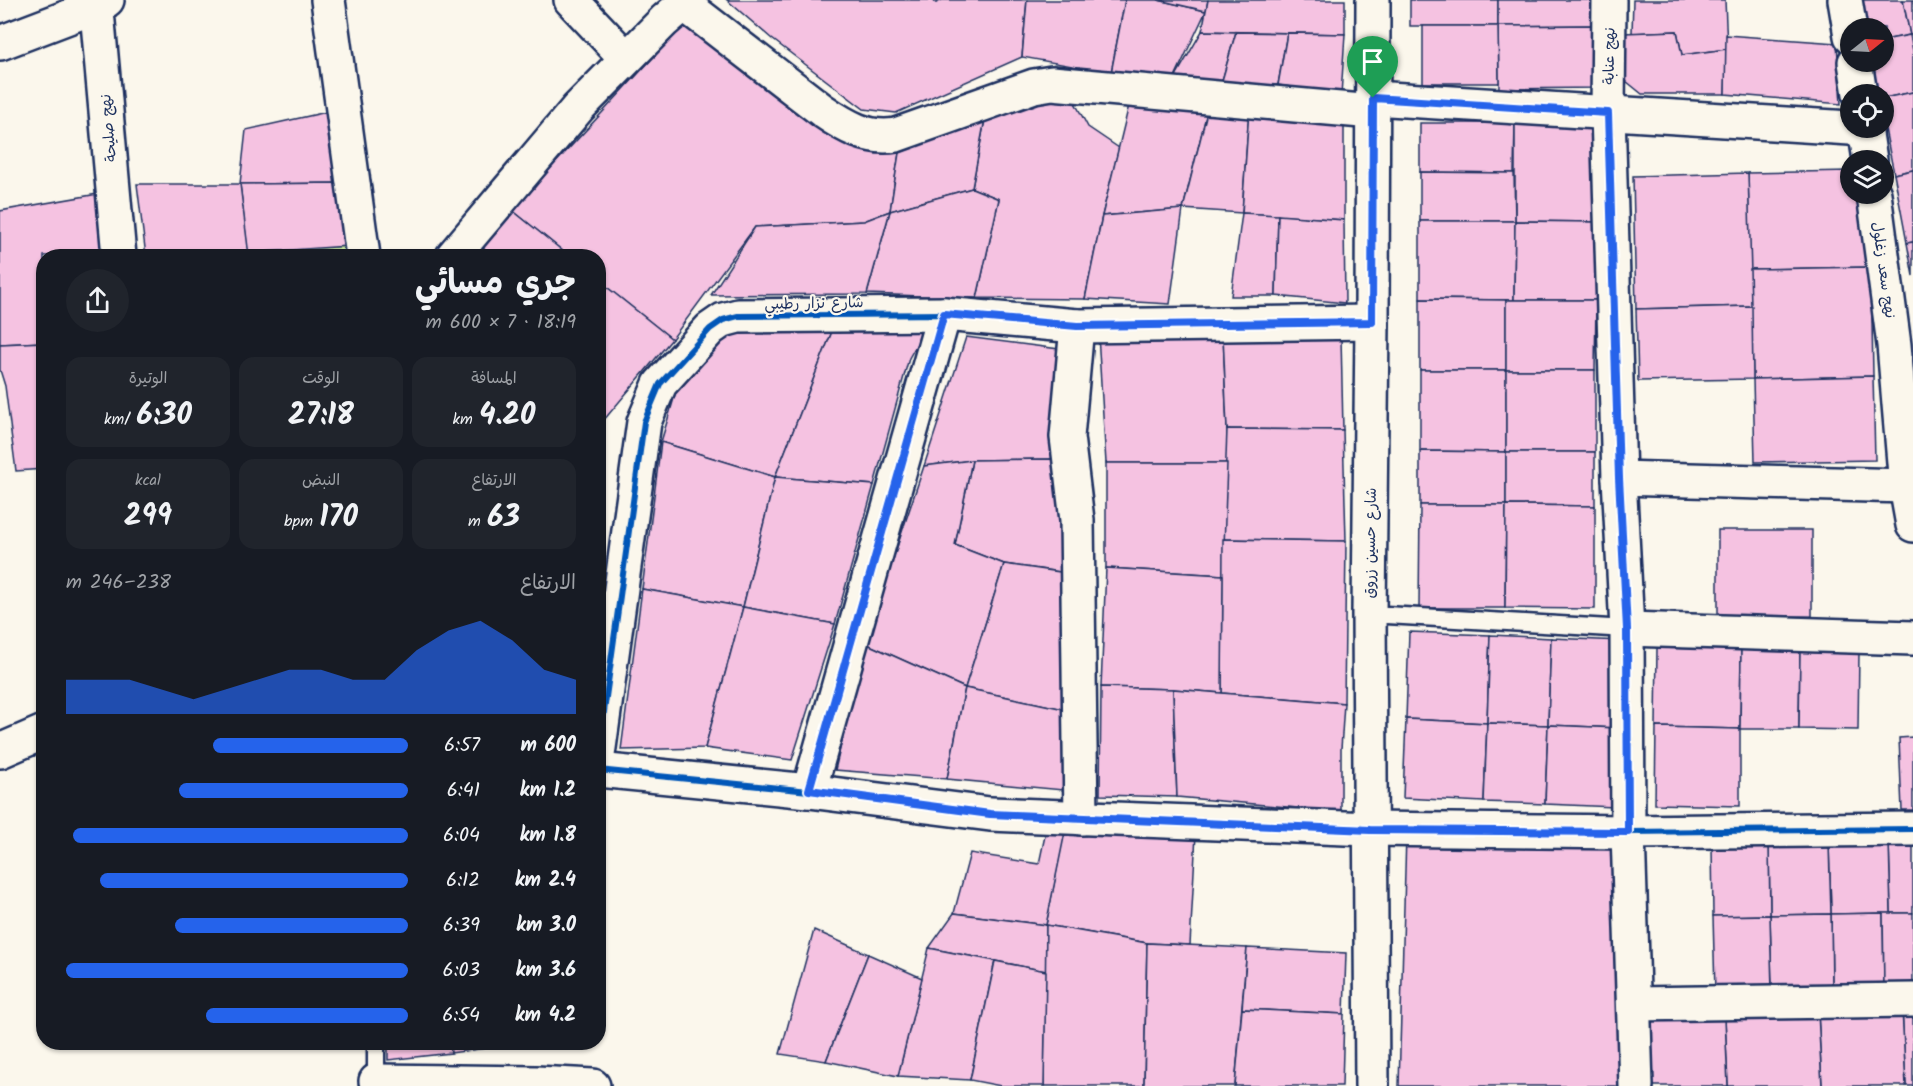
<!DOCTYPE html>
<html lang="ar">
<head>
<meta charset="utf-8">
<style>
  :root { --surface:#171b24; --page:#20242c; --text:#f1f3f6; --muted:#9ea1a6; --accent:#2563eb }
  body { margin:0; font-family:Kalam,"Playpen Sans Arabic",sans-serif; background:var(--page); color:var(--text); direction:rtl; height:100vh; display:flex; flex-direction:column; font-size:22px; white-space:nowrap }
  * { box-sizing:border-box; margin:0 }
  p { font-size:20px; color:var(--muted) }
  .icon { flex:none; width:33px; height:33px; fill:none; stroke:currentColor; stroke-width:2; stroke-linecap:round; stroke-linejoin:round }
  .map { position:relative; flex:1; overflow:hidden; direction:ltr }
  .sheet { position:absolute; left:36px; top:249px; width:570px; height:801px; display:flex; flex-direction:column; background:var(--surface); border-radius:24px; box-shadow:0 2px 4px #0004; direction:rtl }
  .sheet>* { flex:none }
  .needle { width:39px; rotate:72deg }
  .controls { position:absolute; left:1840px; top:18px; display:grid; gap:12px }
  .controls a { display:grid; place-items:center; width:54px; height:54px; border-radius:50%; background:var(--surface); box-shadow:0 2px 4px #0004; font-size:30px }
  .pin { position:absolute; display:grid; place-items:center; width:51px; height:51px; color:#fff; margin:-62px -26px; border-radius:50% 50% 50% 0; rotate:-45deg; box-shadow:0 0 6px #0007 }
  .pin .icon { rotate:45deg }
  .round { display:grid; place-items:center; flex:none; width:63px; height:63px; border-radius:32px; background:var(--page) }
  .head { display:flex; align-items:center; justify-content:space-between; height:102px; padding:0 30px }
  h1 { font-size:33px; font-weight:700; line-height:45px }
  .stats { display:grid; grid-template-columns:repeat(3,1fr); gap:9px; height:102px; padding:6px 30px }
  .stats div { display:grid; align-content:center; border-radius:15px; background:var(--page); text-align:center }
  .stats b { font-size:30px; font-weight:700 }
  .stats small { font-size:16px; font-weight:400 }
  .stats p { font-size:16px }
  .chart { height:168px; padding:12px 30px }
  .chart p { display:flex; justify-content:space-between }
  .chart svg { width:100%; height:108px; margin-top:6px; fill:var(--accent); opacity:.7 }
  ul { padding:0 30px; list-style:none; font-size:20px }
  li { display:grid; grid-template-columns:96px 72px 1fr; align-items:center; height:45px }
  li i { height:15px; border-radius:8px; background:var(--accent) }
  .map>svg:first-child { display:block }
</style>
</head>
<body>
<div class="map">
<svg width="1913" height="1086" viewBox="0 0 1913 1086">
  <rect width="100%" height="100%" fill="#fbf7ec"/>
  <filter id="ink" filterUnits="userSpaceOnUse"><feTurbulence type="fractalNoise" baseFrequency=".0167" numOctaves="2"/><feDisplacementMap in="SourceGraphic" scale="12" xChannelSelector="R" yChannelSelector="G"/><feConvolveMatrix kernelMatrix="1 2 1 2 8 2 1 2 1" color-interpolation-filters="sRGB"/></filter>
  <g filter="url(#ink)">
    <path fill="#c6e39b" stroke="#70897c" stroke-width="1.5" d="M348 246 349 256H249L248 253Z"/>
    <g fill="#f5c2e1" stroke="#1b2f5e" stroke-width="1.5">
      <path d="M727 0H932L936 3 942 0H1027L1022 57 896 113 864 109 772 39Z"/>
      <path d="M1027 0H1125L1111 73 1022 57Z"/>
      <path d="M1125 0H1158L1206 11 1173 81 1111 73Z"/>
      <path d="M1158 0H1208L1206 11Z"/>
      <path d="M1208 0H1345V34L1202 31Z"/>
      <rect x="1410" y="0" width="88" height="26"/>
      <path d="M1498 0H1600V25L1498 26Z"/>
      <path d="M1633 0H1725L1727 49 1682 55 1677 31 1632 33Z"/>
      <path d="M1860 0H1903L1910 35 1884 40V28H1866Z"/>
      <path d="M1903 0H1913V35H1910Z"/>
      <path d="M687 21 840 141 899 153 890 211 864 221 755 227 672 339 598 280V256H569L512 210Z"/>
      <path d="M1600 25 1601 88 1499 89 1498 26Z"/>
      <path d="M1423 26H1498L1499 83H1423Z"/>
      <path d="M1202 31 1236 32 1221 84 1173 81Z"/>
      <path d="M1677 31 1682 55 1727 49 1725 94H1642L1621 77 1623 33Z"/>
      <path d="M1236 32 1287 33 1278 85 1221 84Z"/>
      <path d="M1287 33 1345 34 1341 95 1278 85Z"/>
      <path d="M1726 35 1837 43 1841 104 1725 94Z"/>
      <path d="M1910 35 1913 51V92L1884 98V94H1878L1872 62H1884V40Z"/>
      <path d="M1065 84 1088 127 1119 148 1102 216 1085 299 977 298 999 199 972 188 985 119Z"/>
      <path d="M1913 92V170L1894 174 1884 124V98Z"/>
      <path d="M1129 105 1208 108 1183 209 1102 216Z"/>
      <path d="M1208 108 1249 110 1242 213 1183 209Z"/>
      <path d="M1249 110 1344 122V220L1242 213Z"/>
      <path d="M327 112 342 183 240 184 246 130Z"/>
      <path d="M985 119 972 188 890 211 899 153Z"/>
      <path d="M1420 123H1515L1514 173 1420 172Z"/>
      <path d="M1515 123 1596 124V222L1515 221Z"/>
      <path d="M1913 170V242L1907 243 1894 174Z"/>
      <path d="M1851 171V194H1869L1871 267 1750 269 1748 173Z"/>
      <path d="M1420 172 1514 173 1515 221H1420Z"/>
      <path d="M1748 173 1752 306 1636 309 1633 176Z"/>
      <path d="M342 183 348 246 248 253 240 184Z"/>
      <path d="M137 184H240L249 256H146Z"/>
      <path d="M972 188 999 199 977 298 867 294 890 211Z"/>
      <path d="M98 194 103 256H44V342L0 344V211Z"/>
      <path d="M1183 209 1170 304 1085 299 1102 216Z"/>
      <path d="M512 210 569 256H470Z"/>
      <path d="M890 211 867 294 711 295 755 227 864 221Z"/>
      <path d="M1242 213 1278 215 1276 296H1231Z"/>
      <path d="M1278 215 1344 220 1345 303 1276 296Z"/>
      <path d="M1420 221H1515L1514 300 1420 299Z"/>
      <path d="M1515 221 1596 222V300H1514Z"/>
      <path d="M1913 242V276L1907 243Z"/>
      <path d="M1871 267 1873 376 1753 379 1750 269Z"/>
      <path d="M598 280 672 339 598 427Z"/>
      <path d="M1420 299 1506 300V370H1420Z"/>
      <path d="M1506 300H1596L1595 370H1506Z"/>
      <path d="M1752 306 1753 379 1638 381 1636 309Z"/>
      <path d="M833 329 775 477 661 442 680 378 733 331Z"/>
      <path d="M833 329 924 331 909 358 874 485 775 477Z"/>
      <path d="M1098 335H1223L1227 429V463H1106Z"/>
      <path d="M1223 335 1341 337 1343 430 1227 429Z"/>
      <path d="M966 337 1059 349 1052 459 972 460 924 466Z"/>
      <path d="M44 342V469L16 471 5 386 0 370V344Z"/>
      <path d="M1420 370H1506V452L1420 451Z"/>
      <rect x="1506" y="370" width="89" height="82"/>
      <path d="M1873 376 1875 460 1755 462 1753 379Z"/>
      <path d="M1227 429 1343 430 1346 541 1223 539Z"/>
      <path d="M661 442 775 477 743 607 642 589Z"/>
      <path d="M1420 451 1506 452V505H1420Z"/>
      <path d="M1506 452H1595V506L1506 505Z"/>
      <path d="M1052 459 1067 573 1004 564 955 545 972 460Z"/>
      <path d="M972 460 955 545 1004 564 965 688 865 643 924 466Z"/>
      <path d="M1106 463H1227L1223 575 1106 568Z"/>
      <path d="M775 477 874 485 835 624 743 607Z"/>
      <path d="M1420 505H1506L1505 608H1419Z"/>
      <path d="M1506 505 1595 506V609L1505 608Z"/>
      <path d="M1718 530H1812V616L1718 617Z"/>
      <path d="M1223 539 1346 541 1344 703 1222 693Z"/>
      <path d="M598 540H604L598 598Z"/>
      <path d="M1004 564 1067 573 1064 709 965 688Z"/>
      <path d="M1106 568 1223 575 1222 693 1173 689 1101 687Z"/>
      <path d="M642 589 743 607 705 748 621 750Z"/>
      <path d="M743 607 835 624 792 760 705 748Z"/>
      <path d="M1409 632 1490 635 1487 723 1406 719Z"/>
      <path d="M1490 635 1551 638 1548 725 1487 723Z"/>
      <path d="M1551 638 1622 641 1618 728 1548 725Z"/>
      <path d="M865 643 965 688 947 779 835 770Z"/>
      <path d="M1657 648 1741 649 1740 729 1656 727Z"/>
      <path d="M1741 649 1800 650 1799 729H1740Z"/>
      <path d="M1800 650 1859 651 1858 730 1799 729Z"/>
      <path d="M1101 687 1173 689 1177 797 1100 795Z"/>
      <path d="M965 688 1064 709 1063 790 947 779Z"/>
      <path d="M1173 689 1344 703 1341 749V812L1177 797Z"/>
      <path d="M1406 719 1487 723 1484 802 1403 798Z"/>
      <path d="M1487 723 1548 725 1545 804 1484 802Z"/>
      <path d="M1548 725 1618 728 1615 807 1545 804Z"/>
      <path d="M1656 727 1740 729V806L1655 804Z"/>
      <path d="M1913 737V810H1902L1899 738Z"/>
      <path d="M1066 823 1196 834 1190 945 1147 943 1046 925Z"/>
      <path d="M1047 826 1065 832 1046 925 954 913 970 853 1039 864Z"/>
      <path d="M1406 835 1618 838 1622 1086H1399Z"/>
      <path d="M1889 841H1913V913H1891Z"/>
      <path d="M1889 841 1891 913 1831 914 1829 843Z"/>
      <path d="M1829 843 1831 914 1770 915 1769 844Z"/>
      <path d="M1769 844 1770 915 1713 916 1712 845Z"/>
      <path d="M954 913 1046 925V971L929 948Z"/>
      <path d="M1883 913 1884 989 1832 990 1831 914Z"/>
      <path d="M1883 913H1913V989H1884Z"/>
      <path d="M1831 914 1832 990 1772 991 1770 915Z"/>
      <path d="M1770 915 1772 991 1715 992 1713 916Z"/>
      <path d="M1046 925 1147 943 1144 1086H1044Z"/>
      <path d="M814 930 868 954 826 1061 780 1054Z"/>
      <path d="M1147 943 1247 948 1235 1086H1144Z"/>
      <path d="M929 948 995 961 970 1080 898 1076Z"/>
      <path d="M1247 948 1346 953 1344 1014 1242 1009Z"/>
      <path d="M868 954 922 978 898 1076 826 1061Z"/>
      <path d="M995 961 1046 971 1044 1086H1001L970 1080Z"/>
      <path d="M1242 1009 1344 1014 1342 1086H1235Z"/>
      <path d="M1902 1009H1913V1086H1906Z"/>
      <path d="M1902 1009 1906 1086H1822L1818 1013Z"/>
      <path d="M1818 1013 1822 1086H1728L1725 1018Z"/>
      <path d="M1725 1018 1728 1086H1650L1647 1021Z"/>
      <path d="M388 1042H450L451 1053 388 1060Z"/>
      <path d="M450 1042H530L451 1053Z"/>
    </g>
    <g fill="none" stroke-linecap="round" stroke-linejoin="round">
      <defs>
        <g id="lane">
          <path d="M1369 614 1627 629"/>
          <path d="M376 1042V1081"/>
        </g>
        <g id="street">
          <path d="M96 0 119 256"/>
          <path d="M328 0 363 256"/>
          <path d="M571 0 626 58"/>
          <path d="M1609 0 1608 113 1619 478 1627 629 1628 832 1636 1086"/>
          <path d="M1845 0 1851 36"/>
          <path d="M684 4 823 111C845 126 868 140 896 135L1034 86 1052 83 1373 112"/>
          <path d="M0 43 97 6 107 0"/>
          <path d="M1855 62 1860 94"/>
          <path d="M1373 98 1866 129"/>
          <path d="M1865 128 1870 160"/>
          <path d="M1874 194 1894 345 1906 486 1913 525"/>
          <path d="M1077 326 1067 437 1077 520 1081 818"/>
          <path d="M1619 478 1906 486"/>
          <path d="M1627 629 1913 638"/>
          <path d="M598 755 644 422 660 384 710 329 723 320 738 316 944 314 1077 326 1372 322"/>
          <path d="M598 770 809 791 990 814 1370 829 1628 832 1913 829"/>
          <path d="M809 791 944 314"/>
          <path d="M1634 1004 1913 1000"/>
          <path d="M376 1081 536 1083 593 1086"/>
        </g>
        <g id="secondary">
          <path d="M453 256 578 108 664 21 688 0"/>
          <path d="M0 751 44 732"/>
          <path d="M1372 1086 1369 614 1372 322 1373 0"/>
        </g>
      </defs>
      <use href="#lane" stroke="#1b2f5e" stroke-width="21"/>
      <use href="#street" stroke="#1b2f5e" stroke-width="38"/>
      <use href="#secondary" stroke="#1b2f5e" stroke-width="38"/>
      <use href="#lane" stroke="#fbf7ec" stroke-width="16"/>
      <use href="#street" stroke="#fbf7ec" stroke-width="33"/>
      <use href="#secondary" stroke="#fbf7ec" stroke-width="33"/>
      <defs>
        <g id="cycleway">
          <path d="M598 755 644 422 660 384 710 329 723 320 738 316 944 314 1077 326 1372 322"/>
          <path d="M598 770 809 791 990 814 1370 829 1628 832 1913 829"/>
        </g>
      </defs>
      <use href="#cycleway" stroke="#fbf7ec" stroke-width="10"/>
      <use href="#cycleway" stroke="#0057b8" stroke-width="6"/>
    </g>
  </g>
  <g fill="none" stroke-linecap="round" stroke-linejoin="round" filter="url(#ink)">
    <defs>
      <path id="route" d="M1373 98 1608 113 1619 478 1627 629 1628 832 1370 830 990 814 809 790 944 314 1077 326 1372 322Z"/>
    </defs>
    <use href="#route" stroke="#fff" stroke-width="12"/>
    <use href="#route" stroke="#2563eb" stroke-width="8"/>
  </g>
  <g text-anchor="middle" stroke-width="4.5" stroke-linejoin="round" paint-order="stroke">
    <g font-size="15" fill="#1b2f5e" stroke="#fbf7ec">
      <text transform="translate(1609 56) rotate(-89)" y="5">نهج عنابة</text>
      <text transform="translate(108 128) rotate(-95)" y="5">نهج صليحة</text>
      <text transform="translate(1884 270) rotate(82)" y="5">نهج سعد زغلول</text>
      <text transform="translate(814 303) rotate(-1)" y="5">شارع نزار رطيبي</text>
      <text transform="translate(1370 543) rotate(-89)" y="5">شارع حسين زروق</text>
    </g>
  </g>
</svg>
<div class="controls">
<a><svg class="needle" viewBox="-14 -14 28 28"><path d="M0-13l5 13h-10z" fill="#e53935"/><path d="M0 13l5-13h-10z" fill="#9ea1a6"/></svg></a>
<a><svg class="icon" aria-label="locate" viewBox="0 0 24 24"><circle cx="12" cy="12" r="6"/><path d="M12 2v4M12 18v4M2 12h4M18 12h4"/></svg></a>
<a><svg class="icon" aria-label="layers" viewBox="0 0 24 24"><path d="M12 4l9 5-9 5-9-5zM3 14l9 5 9-5"/></svg></a>
</div>
<div class="pin" style="left:1373px;top:98px;background:#1e9e55"><svg class="icon" aria-label="arrive" viewBox="0 0 24 24"><path d="M6 21V4h12l-3 4 3 4H6"/></svg></div>
<section class="sheet">
<div class="head"><div><h1>جري مسائي</h1><p>18:19 · 7 × 600 m</p></div><a class="round"><svg class="icon" aria-label="share" viewBox="0 0 24 24"><path d="M12 15V3M7 8l5-5 5 5M5 13v7h14v-7"/></svg></a></div>
<div class="stats">
<div><p>المسافة</p><b>4.20<small> km</small></b></div>
<div><p>الوقت</p><b>27:18</b></div>
<div><p>الوتيرة</p><b>6:30<small> /km</small></b></div>
</div>
<div class="stats">
<div><p>الارتفاع</p><b>63<small> m</small></b></div>
<div><p>النبض</p><b>170<small> bpm</small></b></div>
<div><p>kcal</p><b>299</b></div>
</div>
<div class="chart"><p><span>الارتفاع</span>238–246 m</p>
<svg viewBox="0 0 160 44" preserveAspectRatio="none"><path d="M0 44V30L10 30L20 30L30 34L40 38L50 34L60 30L70 26L80 26L90 30L100 30L110 18L120 10L130 6L140 14L150 26L160 30V44z"/></svg>
</div>
<ul>
<li><b>600 m</b>6:57<i style="width:57%"></i></li>
<li><b>1.2 km</b>6:41<i style="width:67%"></i></li>
<li><b>1.8 km</b>6:04<i style="width:98%"></i></li>
<li><b>2.4 km</b>6:12<i style="width:90%"></i></li>
<li><b>3.0 km</b>6:39<i style="width:68%"></i></li>
<li><b>3.6 km</b>6:03<i style="width:100%"></i></li>
<li><b>4.2 km</b>6:54<i style="width:59%"></i></li>
</ul>
</section>
</div>
</body>
</html>
